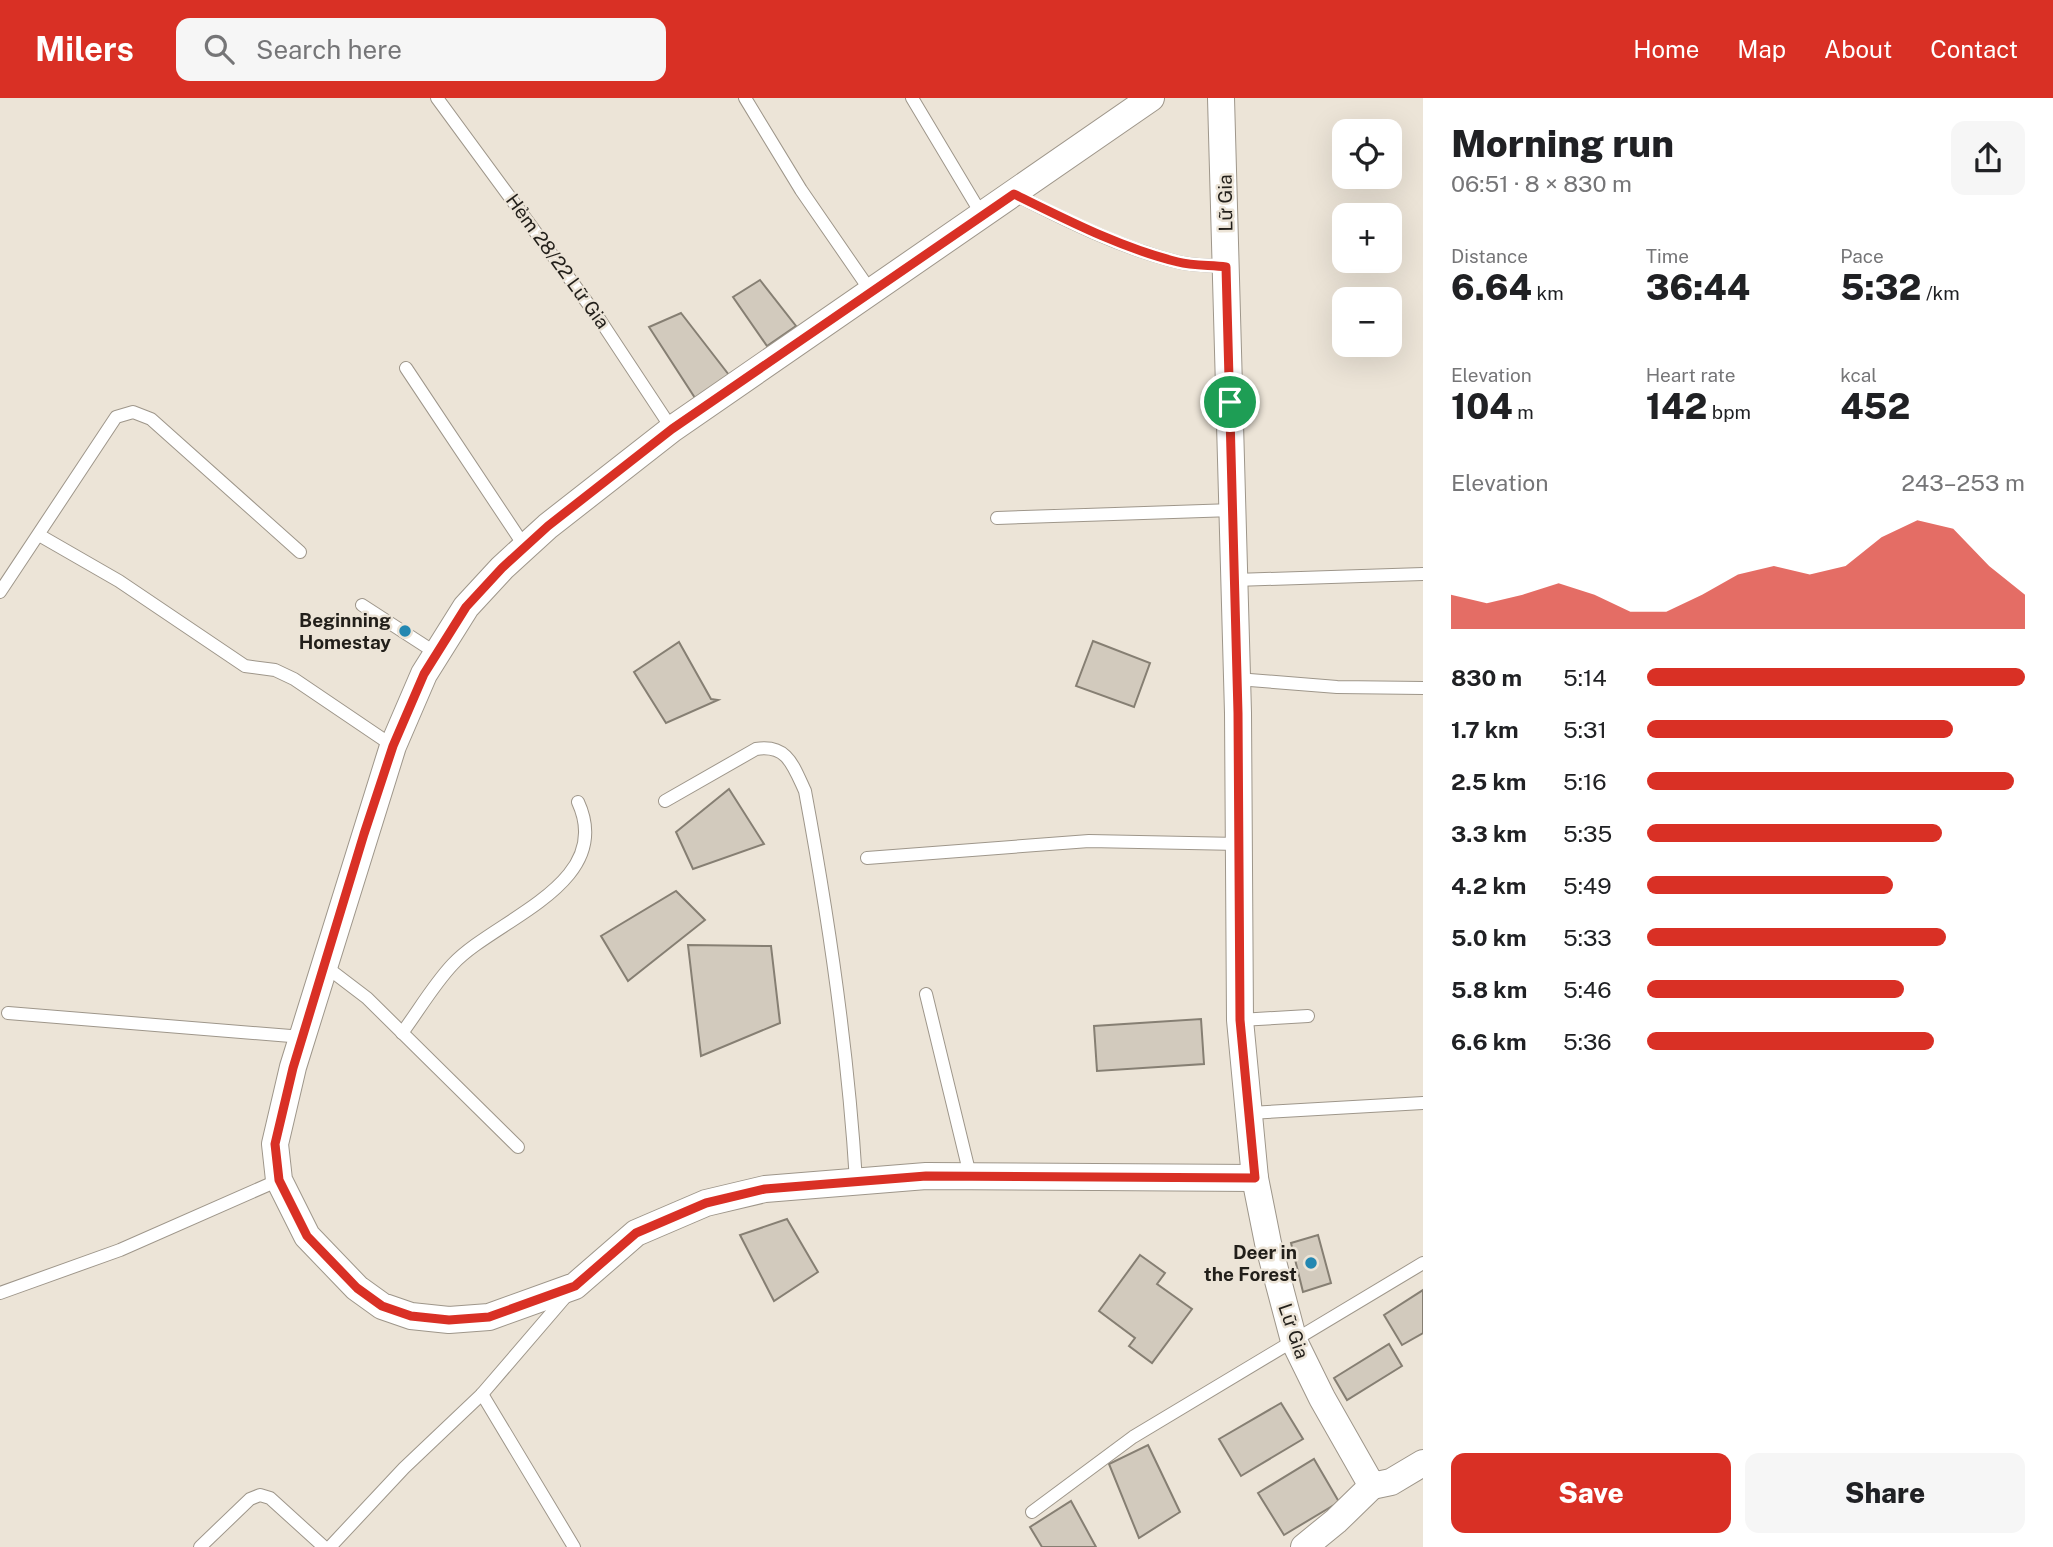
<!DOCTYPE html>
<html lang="en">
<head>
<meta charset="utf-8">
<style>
  :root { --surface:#fff; --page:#f6f6f6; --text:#202124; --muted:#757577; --accent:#d93025 }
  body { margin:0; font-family:"Public Sans",sans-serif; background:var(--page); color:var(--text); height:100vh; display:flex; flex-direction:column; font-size:26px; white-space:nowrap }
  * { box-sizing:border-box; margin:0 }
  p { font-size:23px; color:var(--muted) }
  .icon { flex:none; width:38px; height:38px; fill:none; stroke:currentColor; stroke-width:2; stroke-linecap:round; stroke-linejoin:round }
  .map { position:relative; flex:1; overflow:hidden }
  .drawer { display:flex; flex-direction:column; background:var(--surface); width:630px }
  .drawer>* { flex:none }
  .controls { position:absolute; left:1332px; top:21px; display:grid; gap:14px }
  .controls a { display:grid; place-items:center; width:70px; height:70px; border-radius:14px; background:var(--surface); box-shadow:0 7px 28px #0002; font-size:35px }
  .pin { position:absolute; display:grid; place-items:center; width:60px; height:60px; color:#fff; margin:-30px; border:4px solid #fff; border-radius:50%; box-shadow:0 2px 7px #0007 }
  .round { display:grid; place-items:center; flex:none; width:74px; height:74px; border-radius:14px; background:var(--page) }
  .head { display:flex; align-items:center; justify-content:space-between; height:119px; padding:0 28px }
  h1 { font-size:38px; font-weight:800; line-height:52px }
  .metrics { display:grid; grid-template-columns:repeat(3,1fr); gap:10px; height:119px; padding:7px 28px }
  .metrics div { display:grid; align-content:center }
  .metrics b { font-size:35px; font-weight:800 }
  .metrics small { font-size:19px; font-weight:400 }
  .metrics p { font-size:19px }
  .chart { height:196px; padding:14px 28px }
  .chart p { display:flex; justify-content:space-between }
  .chart svg { width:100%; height:126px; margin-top:7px; fill:var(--accent); opacity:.7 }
  .cta { display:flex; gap:14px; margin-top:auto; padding:14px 28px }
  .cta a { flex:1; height:80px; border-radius:14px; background:var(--accent); color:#fff; font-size:28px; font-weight:800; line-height:80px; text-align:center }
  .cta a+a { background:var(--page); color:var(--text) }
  ul { padding:0 28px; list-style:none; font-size:23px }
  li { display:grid; grid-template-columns:112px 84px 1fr; align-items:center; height:52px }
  li i { height:18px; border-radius:9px; background:var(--accent) }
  header { display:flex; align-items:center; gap:42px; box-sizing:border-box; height:98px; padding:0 35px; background:var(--accent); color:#fff }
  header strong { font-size:33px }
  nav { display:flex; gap:38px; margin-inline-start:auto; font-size:24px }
  .search { width:490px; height:63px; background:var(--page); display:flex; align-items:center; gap:18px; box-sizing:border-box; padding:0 24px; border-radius:14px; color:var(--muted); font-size:26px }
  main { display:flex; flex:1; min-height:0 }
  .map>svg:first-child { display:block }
</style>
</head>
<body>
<header>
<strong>Milers</strong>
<div class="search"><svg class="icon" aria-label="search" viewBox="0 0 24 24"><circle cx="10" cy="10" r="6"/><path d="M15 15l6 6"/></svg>Search here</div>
<nav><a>Home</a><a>Map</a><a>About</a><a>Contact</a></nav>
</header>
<main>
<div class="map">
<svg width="1423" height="1449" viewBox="0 0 1423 1449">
  <rect width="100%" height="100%" fill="#ece4d7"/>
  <g fill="#d2cabd" stroke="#867f73" stroke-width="2">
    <path d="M760 182 796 228 767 248 733 199Z"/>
    <path d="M681 215 729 277 697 303 649 229Z"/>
    <path d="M1093 543 1150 565 1134 609 1076 588Z"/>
    <path d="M679 544 711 601 718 602 666 625 634 574Z"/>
    <path d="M729 691 764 746 693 771 676 734Z"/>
    <path d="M676 793 705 822 628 883 601 838Z"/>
    <path d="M688 847 771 848 780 925 701 958Z"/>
    <path d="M1201 921 1204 966 1097 973 1094 928Z"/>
    <path d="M787 1121 818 1174 774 1203 740 1137Z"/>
    <path d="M1318 1137 1331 1185 1303 1194 1291 1145Z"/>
    <path d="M1140 1157 1165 1175 1157 1186 1192 1211 1152 1265 1129 1248 1135 1240 1099 1213Z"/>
    <path d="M1423 1192V1235L1402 1247 1384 1217Z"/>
    <path d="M1389 1246 1402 1268 1347 1302 1334 1280Z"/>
    <path d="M1281 1305 1303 1341 1241 1378 1219 1341Z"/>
    <path d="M1148 1347 1180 1414 1139 1440 1109 1366Z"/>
    <path d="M1314 1361 1339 1404 1284 1437 1258 1395Z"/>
    <path d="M1071 1403 1096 1449H1042L1030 1429Z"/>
  </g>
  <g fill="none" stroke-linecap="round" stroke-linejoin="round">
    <defs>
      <g id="service">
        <path d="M437 0 600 222 672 331"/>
        <path d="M745 0 801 92 872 195"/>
        <path d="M912 0 982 117"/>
        <path d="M1014 96C1067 123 1121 150 1178 164 1193 168 1211 167 1226 169"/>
        <path d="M406 270 525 449"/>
        <path d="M997 420 1233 412"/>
        <path d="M39 437 119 483 245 568 275 572 294 581 393 648"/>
        <path d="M1235 482 1423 476"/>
        <path d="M0 494 116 319 133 314 151 321 300 454"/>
        <path d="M362 507 436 555"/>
        <path d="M1237 581 1337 589 1423 590"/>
        <path d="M665 703 756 651C787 646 793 667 805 693 829 822 848 951 856 1083"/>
        <path d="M867 760 1089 743 1239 746"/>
        <path d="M325 868 367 900 518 1049"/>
        <path d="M926 896 970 1077"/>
        <path d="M8 915 303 939"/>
        <path d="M1240 922 1308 918"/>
        <path d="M402 935C419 912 434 886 453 866 495 821 616 786 578 704"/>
        <path d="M1249 1015 1423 1005"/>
        <path d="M0 1195 120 1152 279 1082"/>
        <path d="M482 1296 574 1449"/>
        <path d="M1032 1414 1133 1339 1423 1165"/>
        <path d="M200 1449 250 1401 260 1397 270 1400 324 1449"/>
        <path d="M330 1449 404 1370 482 1296 567 1197"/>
      </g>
      <g id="minor">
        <path d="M1151 0 672 331 548 428 502 470 466 509 424 576 393 648 293 969 275 1046 279 1082 307 1138 357 1190 382 1208 411 1218 449 1222 489 1219 575 1188 636 1135 706 1105 765 1091 926 1078 1255 1080"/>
        <path d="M1221 0 1238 615 1240 922 1255 1080 1268 1145 1294 1243 1322 1300 1372 1388 1391 1384 1423 1365"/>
        <path d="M1304 1449 1336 1423 1372 1388"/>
      </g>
    </defs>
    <use href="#service" stroke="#9e968a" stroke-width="14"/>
    <use href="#minor" stroke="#9e968a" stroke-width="28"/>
    <use href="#service" stroke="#fff" stroke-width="12"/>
    <use href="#minor" stroke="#fff" stroke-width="26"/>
  </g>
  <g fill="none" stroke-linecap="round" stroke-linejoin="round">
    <defs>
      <path id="route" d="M1014 96C1067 122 1121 150 1178 164 1193 168 1211 167 1226 169L1238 615 1240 922 1255 1080 926 1078 765 1091 706 1105 636 1135 575 1188 489 1219 449 1222 411 1218 382 1208 357 1190 307 1138 279 1082 275 1046 293 970 364 736 393 648 424 576 466 509 502 470 548 428 672 331Z"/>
    </defs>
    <use href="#route" stroke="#fff" stroke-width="14"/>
    <use href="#route" stroke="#d93025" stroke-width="9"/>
  </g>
  <g fill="#2387b1" stroke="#ece4d7" stroke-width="2.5">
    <circle cx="405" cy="533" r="7"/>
    <circle cx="1311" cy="1165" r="7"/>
  </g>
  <g text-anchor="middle" stroke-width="5" stroke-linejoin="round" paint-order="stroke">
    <g font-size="19" fill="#221f1a" stroke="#ece4d7">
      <text transform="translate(1225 105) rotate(-91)" y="7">Lữ Gia</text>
      <text transform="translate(558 163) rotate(54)" y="7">Hẻm 28/22 Lữ Gia</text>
      <text transform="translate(1294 1233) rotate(71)" y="7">Lữ Gia</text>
    </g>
    <g font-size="19" font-weight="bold" fill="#221f1a" stroke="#ece4d7" text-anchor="end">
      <text x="391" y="529">Beginning<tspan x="391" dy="22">Homestay</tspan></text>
      <text x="1297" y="1161">Deer in<tspan x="1297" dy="22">the Forest</tspan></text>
    </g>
  </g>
</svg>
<div class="controls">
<a><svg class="icon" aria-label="locate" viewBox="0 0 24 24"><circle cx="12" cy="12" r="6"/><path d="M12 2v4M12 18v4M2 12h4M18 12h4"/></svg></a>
<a>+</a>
<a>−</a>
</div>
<div class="pin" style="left:1230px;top:304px;background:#1e9e55"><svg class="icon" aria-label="arrive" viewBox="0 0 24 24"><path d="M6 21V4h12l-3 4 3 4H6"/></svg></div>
</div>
<section class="drawer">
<div class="head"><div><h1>Morning run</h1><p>06:51 · 8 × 830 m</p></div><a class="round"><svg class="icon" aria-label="share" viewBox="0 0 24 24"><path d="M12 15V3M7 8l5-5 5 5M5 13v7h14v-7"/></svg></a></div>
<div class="metrics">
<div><p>Distance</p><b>6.64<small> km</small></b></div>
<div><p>Time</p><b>36:44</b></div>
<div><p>Pace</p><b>5:32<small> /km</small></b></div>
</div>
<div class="metrics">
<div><p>Elevation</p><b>104<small> m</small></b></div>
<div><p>Heart rate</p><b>142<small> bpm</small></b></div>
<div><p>kcal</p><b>452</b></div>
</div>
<div class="chart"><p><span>Elevation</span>243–253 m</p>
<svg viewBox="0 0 160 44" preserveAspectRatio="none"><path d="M0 44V32L10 35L20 32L30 28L40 32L50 38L60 38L70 32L80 25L90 22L100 25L110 22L120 12L130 6L140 9L150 22L160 32V44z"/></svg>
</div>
<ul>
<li><b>830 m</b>5:14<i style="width:100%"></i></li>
<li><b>1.7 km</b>5:31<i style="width:81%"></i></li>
<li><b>2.5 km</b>5:16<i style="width:97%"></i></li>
<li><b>3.3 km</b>5:35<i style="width:78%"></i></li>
<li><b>4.2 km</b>5:49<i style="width:65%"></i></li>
<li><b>5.0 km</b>5:33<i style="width:79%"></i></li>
<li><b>5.8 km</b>5:46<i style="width:68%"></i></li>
<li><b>6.6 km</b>5:36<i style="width:76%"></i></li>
</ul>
<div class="cta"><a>Save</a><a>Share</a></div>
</section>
</main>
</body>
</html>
